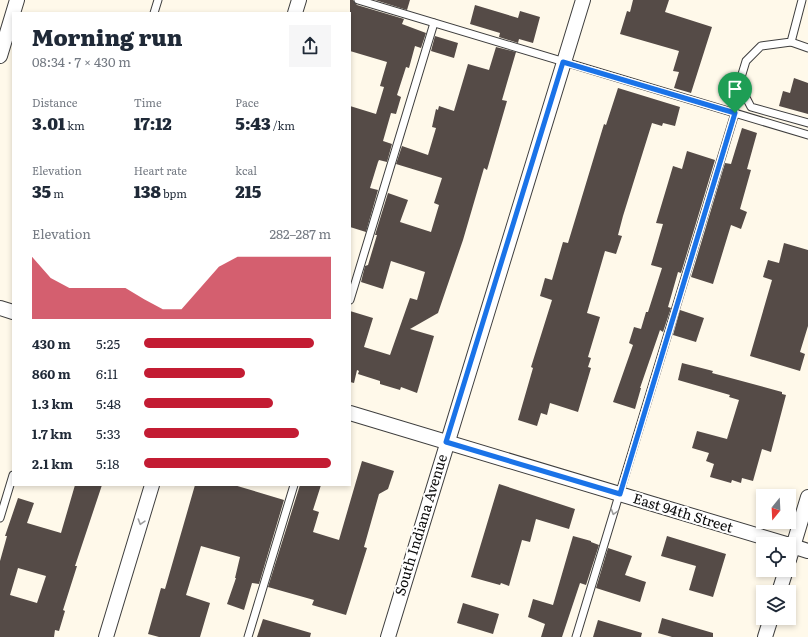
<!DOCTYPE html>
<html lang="en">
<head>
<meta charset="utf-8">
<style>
  :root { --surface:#fff; --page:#f6f6f7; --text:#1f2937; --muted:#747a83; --accent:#c31c33 }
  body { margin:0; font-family:Literata,serif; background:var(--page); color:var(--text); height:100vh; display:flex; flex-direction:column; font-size:15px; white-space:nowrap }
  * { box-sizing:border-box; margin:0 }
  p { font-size:13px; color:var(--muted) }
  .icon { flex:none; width:22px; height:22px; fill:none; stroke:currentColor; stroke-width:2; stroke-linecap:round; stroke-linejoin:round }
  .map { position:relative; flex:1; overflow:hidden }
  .side { position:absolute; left:12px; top:12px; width:339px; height:474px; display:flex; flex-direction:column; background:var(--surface); border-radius:0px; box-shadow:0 2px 6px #0003 }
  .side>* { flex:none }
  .needle { width:26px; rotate:198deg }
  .tools { position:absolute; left:756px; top:489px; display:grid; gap:8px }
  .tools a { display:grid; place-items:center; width:40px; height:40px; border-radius:0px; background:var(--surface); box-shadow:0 2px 6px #0003; font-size:20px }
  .pin { position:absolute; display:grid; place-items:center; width:34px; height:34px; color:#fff; margin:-41px -17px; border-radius:50% 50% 50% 0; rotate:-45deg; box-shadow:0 0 4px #0007 }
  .pin .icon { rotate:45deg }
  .round { display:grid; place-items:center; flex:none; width:42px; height:42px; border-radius:0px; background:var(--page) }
  .head { display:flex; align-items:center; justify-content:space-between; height:68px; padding:0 20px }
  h1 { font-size:22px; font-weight:800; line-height:30px }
  .metrics { display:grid; grid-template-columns:repeat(3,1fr); gap:6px; height:68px; padding:4px 20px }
  .metrics div { display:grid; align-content:center }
  .metrics b { font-size:17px; font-weight:800 }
  .metrics small { font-size:11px; font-weight:400 }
  .metrics p { font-size:11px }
  .chart { height:112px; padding:8px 20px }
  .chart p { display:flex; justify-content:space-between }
  .chart svg { width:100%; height:72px; margin-top:4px; fill:var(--accent); opacity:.7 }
  ul { padding:0 20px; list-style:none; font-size:13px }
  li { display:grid; grid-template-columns:64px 48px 1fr; align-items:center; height:30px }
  li i { height:10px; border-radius:5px; background:var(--accent) }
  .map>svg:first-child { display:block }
</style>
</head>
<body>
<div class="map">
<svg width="808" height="637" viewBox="0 0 808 637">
  <rect width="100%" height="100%" fill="#fff9ea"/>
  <g fill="#554b47" fill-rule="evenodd">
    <path d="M350 0H353L357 5 404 19 402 24 426 33 421 48 415 46 409 68 406 67 397 95 401 97 396 114 391 113 383 141 392 144 387 162 379 160 378 162 370 188 378 190 366 232 350 227V106L376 114 384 87 380 86 387 62 350 51Z"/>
    <path d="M375 0H410L407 10Z"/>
    <path d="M633 0H669L665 12 712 27 691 93 674 88 679 72 673 71 679 51 620 34 627 11 630 12Z"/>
    <path d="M475 5 518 18 520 11 540 17 533 43 519 39 518 43 499 37 500 33 470 24Z"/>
    <path d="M435 36 458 43 454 58 431 51Z"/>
    <path d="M496 47 516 52 502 100 507 101 487 170 484 168 463 240 438 313 410 329 434 336 417 393 401 387 400 390 380 384V381L358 374 359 371 357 370 354 383 350 382V311L373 318 364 347 390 355 410 298 417 300 425 272 391 261 383 289 361 282 365 266 368 265 377 235H375L388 193 408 200 400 222 431 232 439 205 434 203 442 178 396 164 402 146 428 155 436 128 432 127 436 109 438 110 439 106 454 111 468 64 489 70Z"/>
    <path d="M794 78 808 83V114L779 106 783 91 790 93Z"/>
    <path d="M618 88 680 107 675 126 663 123 662 126 652 123 623 216 618 235 622 236 616 254 605 251 587 313 600 317 588 357 591 358 588 367 591 368 578 412 550 403 547 415 541 413 537 426 518 420 533 368 531 367 552 300 540 296 545 278 552 280 563 242 568 243 604 124 606 125Z"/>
    <path d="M742 128 757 133 747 169 751 170 740 209 747 212 741 229 731 225 713 284 691 277 725 163 731 164Z"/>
    <path d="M687 151 715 160 681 273 678 272 668 307 671 308 663 332 660 330 640 388H641L635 409 613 402 633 345 629 343 634 327 641 329 646 312H648L662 268 651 265 663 224 656 223 668 183 673 166 682 169Z"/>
    <path d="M784 243 808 250V326L800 352 805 354 800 371 750 356 772 280 763 277 768 260 779 263Z"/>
    <path d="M680 310 704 318 696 342 673 335Z"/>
    <path d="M682 363 713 371 712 373 782 392V394L786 395 771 452 762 449 753 481 742 478 741 483 732 480 731 483 710 477 714 464 706 461 709 453 692 448 697 431 727 439 739 400 729 397 730 395 678 380Z"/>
    <path d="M362 461 394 471 388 489 379 494 364 547 367 548 346 615 312 605 314 600 268 587 300 485H321L313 510 319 512 313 532 339 540Z"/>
    <path d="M499 484 575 509 569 529 536 519 530 542 522 540 509 586 501 583 500 585 471 577Z"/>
    <path d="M75 485H102L75 566H77L63 610 65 611 59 631 55 630 54 637H0V561L7 536H5L18 498 34 503 27 523 61 533ZM18 568 46 576 37 603 10 595Z"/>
    <path d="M195 485H234L284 500 259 584 252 583 244 610 227 604 236 578H235L240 557 201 546 186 595 210 603 200 637H159L148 634 161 588 165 589Z"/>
    <path d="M573 536 591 541V542L599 545 586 585 580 583 562 637H541L545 624 528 617 533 599 553 605Z"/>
    <path d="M667 536 726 554 713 597 689 590 696 566 661 556Z"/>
    <path d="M608 548 632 556 625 575 646 582 640 602 596 588Z"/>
    <path d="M463 603 499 614 493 634 457 623Z"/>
    <path d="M662 618 713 633V637H672L658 633Z"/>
    <path d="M263 619 311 633 310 637H257Z"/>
    <path d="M598 620 642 633 641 637H593Z"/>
  </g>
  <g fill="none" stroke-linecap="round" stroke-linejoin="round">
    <defs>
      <g id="service">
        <path d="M358 0 808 135"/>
        <path d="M802 0 791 42 761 46 746 61 739 84 751 107 808 123"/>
        <path d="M154 13 158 0"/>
        <path d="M791 42 808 48"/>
        <path d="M350 300 434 23"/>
        <path d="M0 518 13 475"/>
        <path d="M248 637 294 485"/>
        <path d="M576 637 735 113"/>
      </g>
      <g id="minor">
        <path d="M295 13 299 0"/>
        <path d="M0 56 17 0"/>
        <path d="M0 308 13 312"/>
        <path d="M350 413 786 544"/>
        <path d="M789 545 808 551"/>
        <path d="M789 560 808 497"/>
        <path d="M779 592 786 570"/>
        <path d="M106 637 152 485"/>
        <path d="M388 637 583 0"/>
        <path d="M765 637 771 618"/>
      </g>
    </defs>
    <use href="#service" stroke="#3e3e3e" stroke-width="9"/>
    <use href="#minor" stroke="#3e3e3e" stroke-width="16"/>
    <use href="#service" stroke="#fff" stroke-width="7"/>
    <use href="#minor" stroke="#fff" stroke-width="14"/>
  </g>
  <defs><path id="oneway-chevron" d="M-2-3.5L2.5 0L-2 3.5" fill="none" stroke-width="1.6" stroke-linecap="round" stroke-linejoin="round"/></defs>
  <g stroke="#9d9d9d">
    <use href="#oneway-chevron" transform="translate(614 512) rotate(107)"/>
    <use href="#oneway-chevron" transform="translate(141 522) rotate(107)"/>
  </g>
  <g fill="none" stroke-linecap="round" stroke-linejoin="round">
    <defs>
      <path id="route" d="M563 62 735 113 620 494 446 442Z"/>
    </defs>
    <use href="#route" stroke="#fff" stroke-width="8"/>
    <use href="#route" stroke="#1a73e8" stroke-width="5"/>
  </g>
  <g text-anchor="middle" stroke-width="4" stroke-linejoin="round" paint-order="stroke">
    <g font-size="14" fill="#0b0b0b" stroke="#fff">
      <text transform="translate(683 513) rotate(17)" y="5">East 94th Street</text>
      <text transform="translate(421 525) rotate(-73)" y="5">South Indiana Avenue</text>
    </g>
  </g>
</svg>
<div class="tools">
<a><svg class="needle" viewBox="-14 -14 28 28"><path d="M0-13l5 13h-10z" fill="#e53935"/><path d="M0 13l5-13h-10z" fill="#747a83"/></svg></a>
<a><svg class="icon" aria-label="locate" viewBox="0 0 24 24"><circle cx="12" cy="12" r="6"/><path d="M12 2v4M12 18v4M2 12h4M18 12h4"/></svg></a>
<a><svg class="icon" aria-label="layers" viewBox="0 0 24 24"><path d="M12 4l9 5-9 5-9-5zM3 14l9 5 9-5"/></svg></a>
</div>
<div class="pin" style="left:735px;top:113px;background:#1e9e55"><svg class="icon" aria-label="arrive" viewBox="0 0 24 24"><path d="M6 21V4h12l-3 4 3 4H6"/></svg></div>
<section class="side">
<div class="head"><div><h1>Morning run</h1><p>08:34 · 7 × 430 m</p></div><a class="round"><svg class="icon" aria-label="share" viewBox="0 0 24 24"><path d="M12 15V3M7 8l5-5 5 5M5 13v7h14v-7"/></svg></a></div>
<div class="metrics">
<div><p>Distance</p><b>3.01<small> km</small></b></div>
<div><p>Time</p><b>17:12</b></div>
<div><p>Pace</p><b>5:43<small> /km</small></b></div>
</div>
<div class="metrics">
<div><p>Elevation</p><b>35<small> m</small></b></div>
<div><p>Heart rate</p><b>138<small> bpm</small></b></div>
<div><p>kcal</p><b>215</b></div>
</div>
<div class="chart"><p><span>Elevation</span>282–287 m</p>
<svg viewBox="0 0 160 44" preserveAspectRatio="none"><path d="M0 44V6L10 19L20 25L30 25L40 25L50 25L60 32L70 38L80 38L90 25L100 12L110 6L120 6L130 6L140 6L150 6L160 6V44z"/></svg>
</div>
<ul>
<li><b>430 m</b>5:25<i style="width:91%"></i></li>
<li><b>860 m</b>6:11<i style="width:54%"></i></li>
<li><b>1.3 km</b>5:48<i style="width:69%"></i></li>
<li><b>1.7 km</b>5:33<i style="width:83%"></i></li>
<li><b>2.1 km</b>5:18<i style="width:100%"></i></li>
</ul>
</section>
</div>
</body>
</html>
